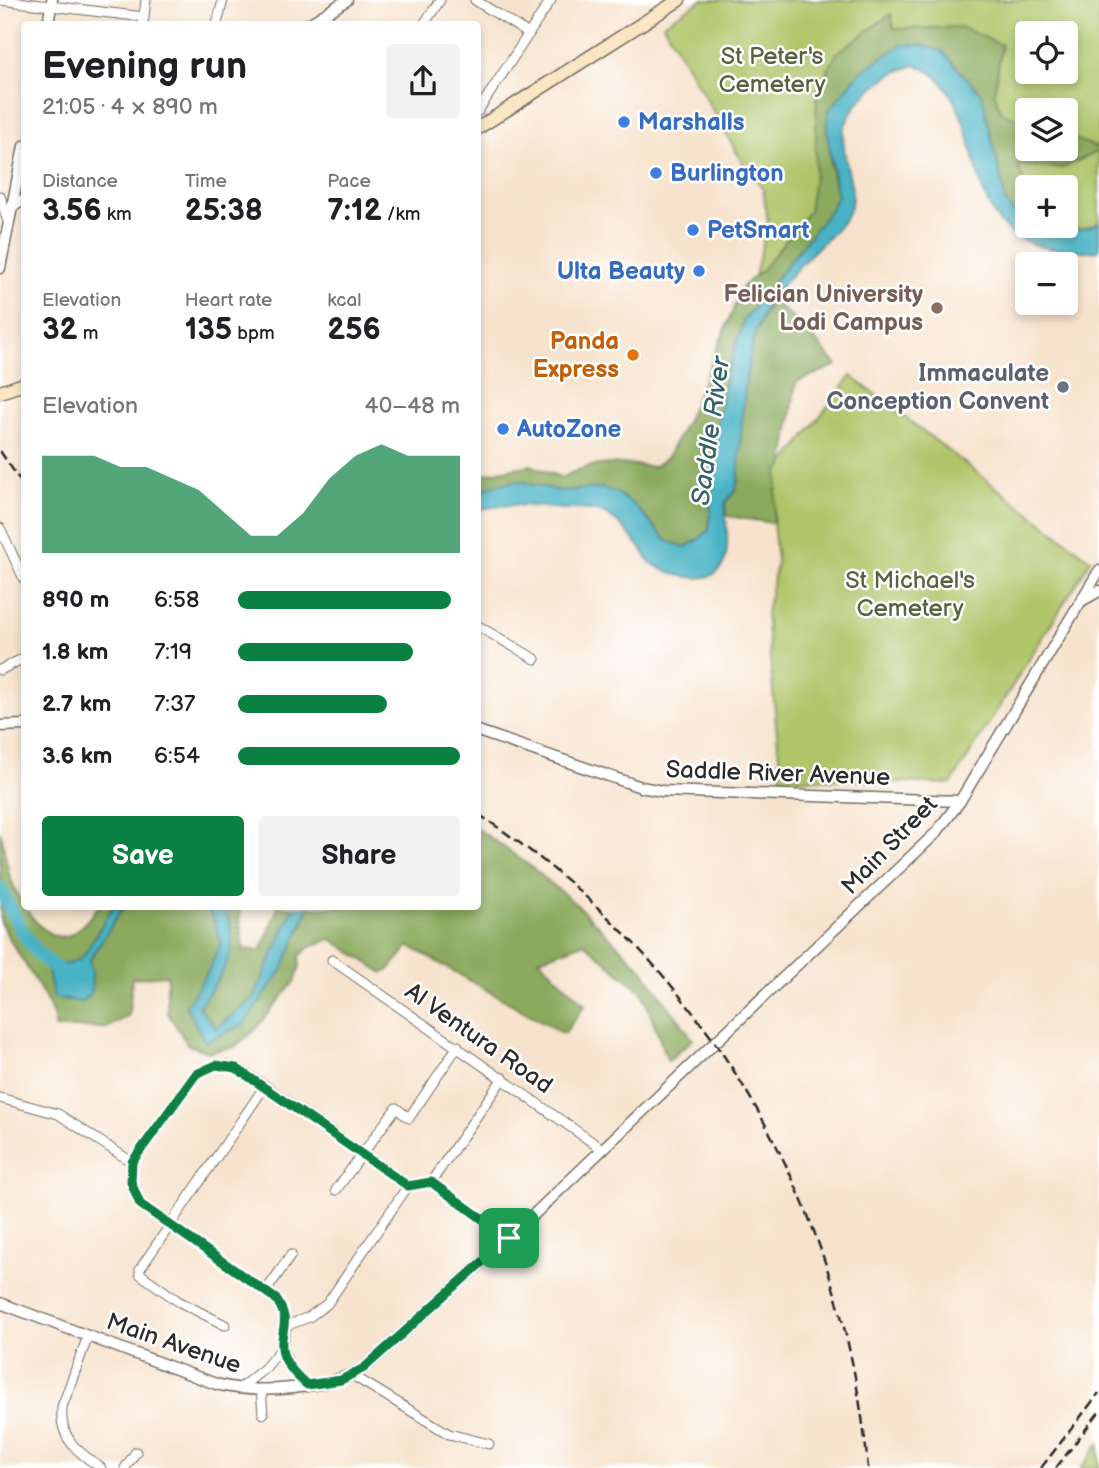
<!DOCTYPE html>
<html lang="en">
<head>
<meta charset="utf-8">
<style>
  :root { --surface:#fff; --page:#f2f2f2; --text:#202124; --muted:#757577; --accent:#0b8043 }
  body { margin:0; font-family:"Balsamiq Sans",sans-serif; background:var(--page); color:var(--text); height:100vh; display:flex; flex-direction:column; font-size:26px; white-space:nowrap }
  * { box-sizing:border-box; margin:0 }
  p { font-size:23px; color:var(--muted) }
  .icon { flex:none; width:38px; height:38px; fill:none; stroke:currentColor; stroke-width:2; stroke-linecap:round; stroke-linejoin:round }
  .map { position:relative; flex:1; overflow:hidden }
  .side { position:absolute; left:21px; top:21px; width:460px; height:889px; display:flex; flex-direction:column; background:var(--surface); border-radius:7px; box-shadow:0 4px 10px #0003 }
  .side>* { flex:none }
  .tools { position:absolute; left:1015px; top:21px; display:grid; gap:14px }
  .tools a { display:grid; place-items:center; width:63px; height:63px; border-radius:7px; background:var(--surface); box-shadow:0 4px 10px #0003; font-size:35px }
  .pin { position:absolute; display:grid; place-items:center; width:60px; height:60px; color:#fff; margin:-30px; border-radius:14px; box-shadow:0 4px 10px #0006 }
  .round { display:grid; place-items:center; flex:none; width:74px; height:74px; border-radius:7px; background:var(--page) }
  .overview { display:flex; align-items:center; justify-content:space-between; height:119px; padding:0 21px }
  h1 { font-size:38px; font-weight:700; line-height:52px }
  .figures { display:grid; grid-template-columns:repeat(3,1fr); gap:10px; height:119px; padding:7px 21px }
  .figures div { display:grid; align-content:center }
  .figures b { font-size:30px; font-weight:700 }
  .figures small { font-size:19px; font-weight:400 }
  .figures p { font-size:19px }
  .chart { height:196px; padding:14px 21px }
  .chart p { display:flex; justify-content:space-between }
  .chart svg { width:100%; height:126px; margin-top:7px; fill:var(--accent); opacity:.7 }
  .cta { display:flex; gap:14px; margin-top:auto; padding:14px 21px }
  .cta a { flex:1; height:80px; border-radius:7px; background:var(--accent); color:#fff; font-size:28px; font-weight:700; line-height:80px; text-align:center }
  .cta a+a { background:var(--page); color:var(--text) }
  ul { padding:0 21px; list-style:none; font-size:23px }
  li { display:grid; grid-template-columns:112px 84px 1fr; align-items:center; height:52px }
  li i { height:18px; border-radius:9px; background:var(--accent) }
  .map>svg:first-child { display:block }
</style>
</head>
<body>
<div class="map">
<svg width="1099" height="1468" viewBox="0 0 1099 1468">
  <rect width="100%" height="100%" fill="#fff"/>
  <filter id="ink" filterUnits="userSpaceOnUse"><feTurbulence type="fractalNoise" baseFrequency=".0143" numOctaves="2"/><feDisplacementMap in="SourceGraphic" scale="14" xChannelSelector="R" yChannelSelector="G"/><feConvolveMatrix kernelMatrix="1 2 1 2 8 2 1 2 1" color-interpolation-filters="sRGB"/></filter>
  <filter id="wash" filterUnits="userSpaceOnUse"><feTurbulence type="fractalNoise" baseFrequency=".00686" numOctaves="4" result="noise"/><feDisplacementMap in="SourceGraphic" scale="28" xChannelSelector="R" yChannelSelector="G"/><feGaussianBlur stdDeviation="1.57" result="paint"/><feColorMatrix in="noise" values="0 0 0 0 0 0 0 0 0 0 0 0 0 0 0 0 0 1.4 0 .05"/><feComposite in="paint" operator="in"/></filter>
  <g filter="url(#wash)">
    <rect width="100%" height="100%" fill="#f7e3cd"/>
    <g fill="#afc569" stroke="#6d784a" stroke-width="2" fill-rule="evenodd">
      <path d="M702 0H1099V223C1081 232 1071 230 1052 226H1066V187H1027V220L1014 213 997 160 922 45 840 96 837 196 744 320 768 222 763 189 744 165 663 24ZM1027 33H1066V72H1027ZM1027 110H1066V149H1027Z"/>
      <path d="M851 376 1091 560 951 784 781 778 766 613 777 562 773 523 778 472Z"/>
      <path d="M1099 1444V1468H1081Z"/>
    </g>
    <g fill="#8baa5d" stroke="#5b6a44" stroke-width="2">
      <path d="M891 14 894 29 961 27 1002 45 994 92 1001 112 1027 122V149H1066V136L1099 148V151L1062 168 1018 165 1027 192 1014 213 1006 203 997 160 942 51 860 72 829 110 830 162 837 196 831 209 743 321 726 377 715 435 709 530 698 540 685 547 667 541 634 505 602 488 560 491 519 481 499 484 478 490V475L531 465 562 478C590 460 622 463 654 467L668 456 688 418 743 286 762 270 809 211 815 171 817 90 837 53Z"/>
      <path d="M771 299 805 329 837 365 796 382 784 464 778 473 773 523 726 516 725 503 735 491 746 379 752 341Z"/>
      <path d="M478 829 530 866 578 906 640 967 693 1039 668 1061 642 992 584 943 539 959 585 1005 564 1034 409 946 388 971 383 973 331 939 308 948 299 957 300 966 295 981 254 1031 234 1047 208 1052 188 1045 167 1012V975L132 978 129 1015 107 1028H55C58 1007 10 946 1 923 0 911 0 849 0 831 4 844 5 860 9 873 15 895 44 949 72 934 82 928 91 915 98 907H113L82 958 68 964 90 985 92 971 89 961 123 907H205L213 917 221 944 207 973 186 1006 205 1041 244 1024 302 927 309 907 478 906Z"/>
      <path d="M224 907H239L243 949 261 951 278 907H294L254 998 216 1028 199 1007C223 971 243 952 224 907Z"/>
    </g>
    <g fill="#48b3c5" stroke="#3a6f78" stroke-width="2">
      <path d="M901 45H922L942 51 982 95 1006 203 1014 213 1027 220V226C1054 226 1075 235 1099 223V250C1085 253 1070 250 1056 249 954 238 994 131 935 75 930 71 922 68 916 65 886 72 854 98 844 129 842 136 844 148 845 155 847 172 856 191 850 208 843 227 822 242 809 256 796 269 785 282 773 296 742 335 742 432 738 482L735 491 725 503C726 535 739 584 689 577 677 576 658 569 649 561 646 557 644 552 640 547 632 537 618 520 605 514 593 508 577 509 563 509 528 506 513 501 478 510V490L499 484 519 481 560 491 602 488 615 492 634 505 667 541 685 547 698 540 709 530 715 435 726 377 744 320 831 209 837 196 827 131 829 111 860 72Z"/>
      <path d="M113 907H123L89 961 92 971 91 992 82 1002 54 998 46 964H68L82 958Z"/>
      <path d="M205 907H224C243 951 223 971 199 1007L216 1028 254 998 294 907H309L283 969 244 1024 205 1042 186 1006 207 973 221 944 213 917Z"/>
    </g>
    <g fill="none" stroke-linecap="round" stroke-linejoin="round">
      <path stroke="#48b3c5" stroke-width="14" d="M0 888C16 919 30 955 62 972"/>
    </g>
  </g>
  <g filter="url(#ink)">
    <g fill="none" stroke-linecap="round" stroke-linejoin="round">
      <defs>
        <g id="minor">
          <path d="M0 0 144 17"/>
          <path d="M475 0 529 34"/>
          <path d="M143 24 146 0"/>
          <path d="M217 24 223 0"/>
          <path d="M424 24 440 0"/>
          <path d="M478 111 551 0"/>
          <path d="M0 196 8 222"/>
          <path d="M0 528 24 579"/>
          <path d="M478 626 535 659"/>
          <path d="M0 670 24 658"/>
          <path d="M332 960 602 1149"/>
          <path d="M0 1098 58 1114 132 1162 131 1182 140 1204 276 1299 284 1315 286 1326 282 1348 290 1367 307 1385"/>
          <path d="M132 1162 196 1074 216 1065H227L237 1068 265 1086 408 1186"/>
          <path d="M431 1182 503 1078"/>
          <path d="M408 1186 431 1182 509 1238"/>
          <path d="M336 1190 396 1108 409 1118 458 1046"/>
          <path d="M266 1291 291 1255"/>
          <path d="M225 1325 178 1301 140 1274V1269L265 1086"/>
          <path d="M286 1326 309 1317 327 1304 408 1186"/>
          <path d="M88 1336 62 1407C59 1439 77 1451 101 1468"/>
          <path d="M352 1375 449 1434 489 1444"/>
          <path d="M239 1389 265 1368 282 1348"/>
          <path d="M261 1389 263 1414"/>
          <path d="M125 1468 136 1452"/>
        </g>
        <g id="tertiary">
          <path d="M48 24 52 0"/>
          <path d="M309 24 347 0"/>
          <path d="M12 207 24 200"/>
          <path d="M0 268 24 146"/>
          <path d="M1083 600 1099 591"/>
          <path d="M0 726 24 725"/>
          <path d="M478 731 641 787 662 791 960 801"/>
          <path d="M0 1303 216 1384C256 1395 329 1389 364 1368L509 1238 936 833 960 801 1099 571"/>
        </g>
        <g id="secondary">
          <path d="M478 128 679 0"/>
          <path d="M0 392 24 384"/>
        </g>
      </defs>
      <use href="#minor" stroke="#726b64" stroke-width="11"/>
      <use href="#tertiary" stroke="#726b64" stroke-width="13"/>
      <use href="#secondary" stroke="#726b64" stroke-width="15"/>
      <use href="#minor" stroke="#fff" stroke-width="9"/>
      <use href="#tertiary" stroke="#fff" stroke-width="10"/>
      <use href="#secondary" stroke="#fbe6c3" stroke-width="12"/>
      <g stroke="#2b2b2b" stroke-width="2.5" stroke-dasharray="10 5" stroke-linecap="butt">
        <path d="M0 451 24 486"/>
        <path d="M478 814C705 962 843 1198 868 1468"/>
        <path d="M1041 1468 1099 1393"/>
        <path d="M1056 1468 1099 1412"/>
      </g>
    </g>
  </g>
  <g fill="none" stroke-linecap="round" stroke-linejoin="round" filter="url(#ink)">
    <defs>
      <path id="route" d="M216 1065 236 1068 408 1186 431 1182 509 1238 364 1368 341 1380 307 1385C297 1376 283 1363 282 1348 280 1328 292 1323 276 1299L140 1204 131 1182 132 1162 196 1074Z"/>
    </defs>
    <use href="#route" stroke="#fff" stroke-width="14"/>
    <use href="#route" stroke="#0b8043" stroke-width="9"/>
  </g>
  <g fill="#3f7fe0" stroke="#fff" stroke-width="2.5">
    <circle cx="624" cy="122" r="7"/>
    <circle cx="656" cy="173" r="7"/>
    <circle cx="693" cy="230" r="7"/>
    <circle cx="699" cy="271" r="7"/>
    <circle cx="503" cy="429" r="7"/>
  </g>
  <circle fill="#8d6e63" stroke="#fff" stroke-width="2.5" cx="937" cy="308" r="7"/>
  <circle fill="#e8710a" stroke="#fff" stroke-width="2.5" cx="633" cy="355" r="7"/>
  <circle fill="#6b7280" stroke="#fff" stroke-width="2.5" cx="1063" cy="387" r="7"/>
  <g text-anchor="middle" stroke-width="5" stroke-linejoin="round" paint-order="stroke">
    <g font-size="24" fill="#596141" stroke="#fff">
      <text x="772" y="64">St Peter's<tspan x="772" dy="28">Cemetery</tspan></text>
      <text x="910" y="588">St Michael's<tspan x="910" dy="28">Cemetery</tspan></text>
    </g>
    <g font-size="24" font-weight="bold" fill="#366cbe" stroke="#fff" text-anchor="start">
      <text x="638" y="130">Marshalls</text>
      <text x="670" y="181">Burlington</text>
      <text x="707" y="238">PetSmart</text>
      <text x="685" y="279" text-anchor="end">Ulta Beauty</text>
      <text x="517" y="437">AutoZone</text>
    </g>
    <g font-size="24" font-weight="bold" fill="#785e54" stroke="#fff" text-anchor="end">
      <text x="923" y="302">Felician University<tspan x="923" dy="28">Lodi Campus</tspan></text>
    </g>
    <g font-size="24" font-weight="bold" fill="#c56008" stroke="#fff" text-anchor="end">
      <text x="619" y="349">Panda<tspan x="619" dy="28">Express</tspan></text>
    </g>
    <g font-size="24" font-weight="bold" fill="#5b616d" stroke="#fff" text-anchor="end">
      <text x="1049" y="381">Immaculate<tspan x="1049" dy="28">Conception Convent</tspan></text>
    </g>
    <g font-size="24" fill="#2b2b2b" stroke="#fff">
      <text transform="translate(778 773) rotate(2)" y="8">Saddle River Avenue</text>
      <text transform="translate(889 845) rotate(-46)" y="8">Main Street</text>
      <text transform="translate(479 1038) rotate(35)" y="8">Al Ventura Road</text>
      <text transform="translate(174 1343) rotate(19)" y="8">Main Avenue</text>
    </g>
    <g font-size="26" font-style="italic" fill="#376169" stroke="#fff">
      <text transform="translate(710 431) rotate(-82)" y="9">Saddle River</text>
    </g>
  </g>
</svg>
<div class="tools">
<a><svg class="icon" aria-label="locate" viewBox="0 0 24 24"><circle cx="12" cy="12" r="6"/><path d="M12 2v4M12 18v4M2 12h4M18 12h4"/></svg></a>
<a><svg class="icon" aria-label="layers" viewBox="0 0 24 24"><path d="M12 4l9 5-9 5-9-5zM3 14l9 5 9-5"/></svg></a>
<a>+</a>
<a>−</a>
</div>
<div class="pin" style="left:509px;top:1238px;background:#1e9e55"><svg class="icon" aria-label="arrive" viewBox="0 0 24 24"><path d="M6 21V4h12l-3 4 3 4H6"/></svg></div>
<section class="side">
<div class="overview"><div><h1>Evening run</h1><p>21:05 · 4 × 890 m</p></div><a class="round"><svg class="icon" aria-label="share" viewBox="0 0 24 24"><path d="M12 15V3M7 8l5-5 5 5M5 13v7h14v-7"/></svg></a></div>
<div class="figures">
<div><p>Distance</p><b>3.56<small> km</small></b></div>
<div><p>Time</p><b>25:38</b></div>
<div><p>Pace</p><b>7:12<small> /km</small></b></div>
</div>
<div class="figures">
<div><p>Elevation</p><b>32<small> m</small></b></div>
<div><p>Heart rate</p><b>135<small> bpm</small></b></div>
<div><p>kcal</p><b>256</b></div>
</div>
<div class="chart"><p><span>Elevation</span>40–48 m</p>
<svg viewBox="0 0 160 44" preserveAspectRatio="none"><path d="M0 44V10L10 10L20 10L30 14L40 14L50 18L60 22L70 30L80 38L90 38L100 30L110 18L120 10L130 6L140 10L150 10L160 10V44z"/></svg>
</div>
<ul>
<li><b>890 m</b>6:58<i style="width:96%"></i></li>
<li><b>1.8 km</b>7:19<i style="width:79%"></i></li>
<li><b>2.7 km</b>7:37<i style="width:67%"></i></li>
<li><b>3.6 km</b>6:54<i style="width:100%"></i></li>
</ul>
<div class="cta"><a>Save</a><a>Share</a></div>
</section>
</div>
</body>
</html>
